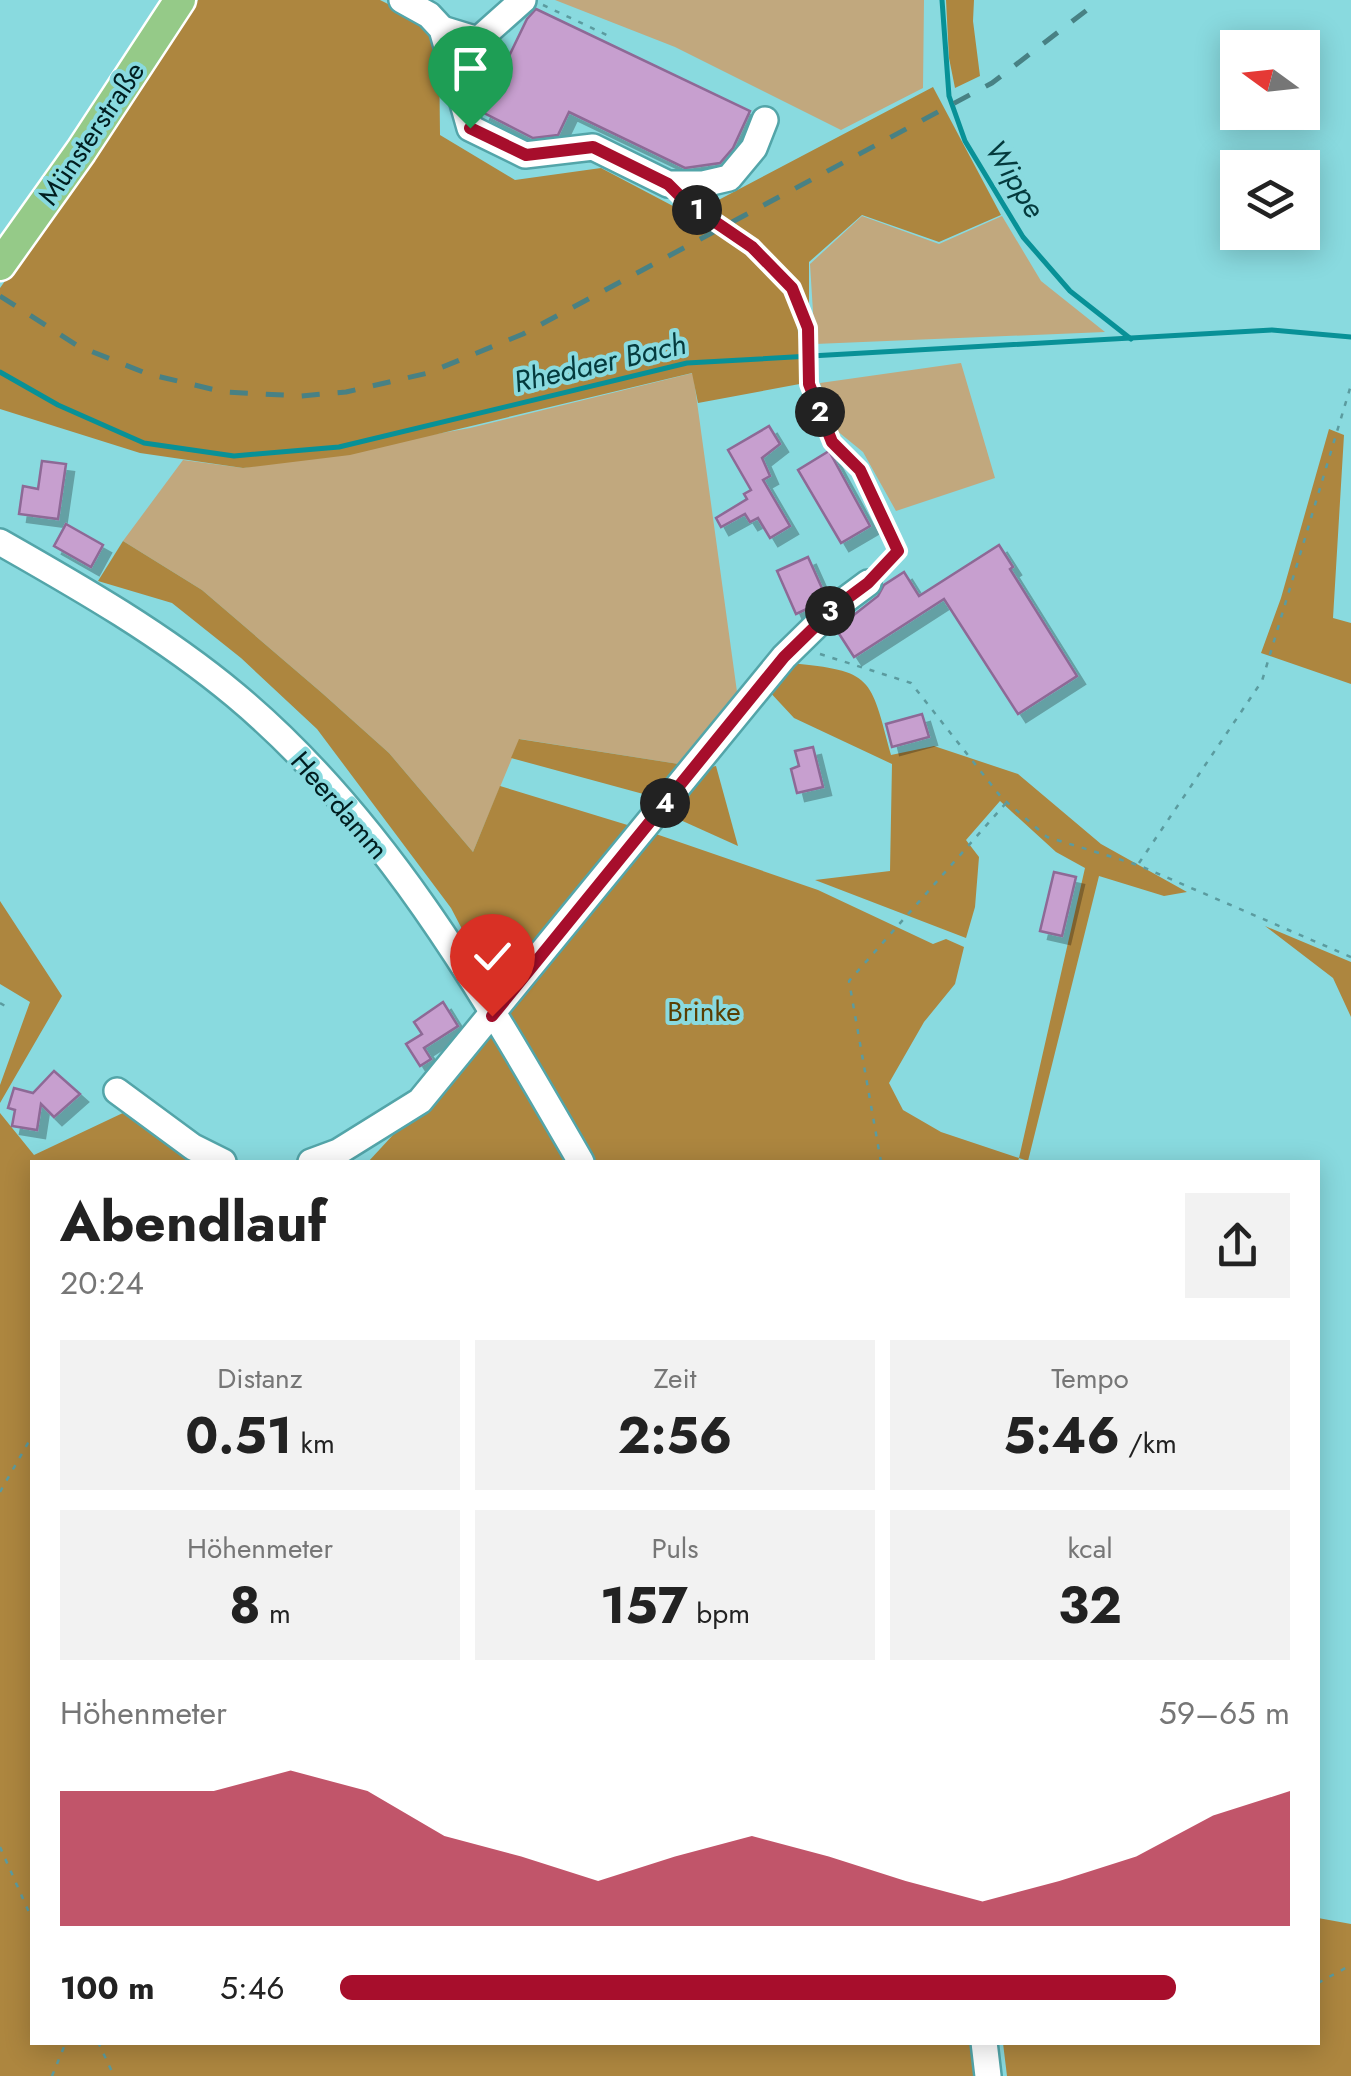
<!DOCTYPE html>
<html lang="de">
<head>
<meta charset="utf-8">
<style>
  :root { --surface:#fff; --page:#f2f2f2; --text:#222; --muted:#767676; --accent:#a70e2c }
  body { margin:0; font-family:Jost,sans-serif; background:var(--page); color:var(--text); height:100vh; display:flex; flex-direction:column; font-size:38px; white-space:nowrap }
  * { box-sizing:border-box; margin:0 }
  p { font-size:32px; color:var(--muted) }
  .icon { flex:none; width:55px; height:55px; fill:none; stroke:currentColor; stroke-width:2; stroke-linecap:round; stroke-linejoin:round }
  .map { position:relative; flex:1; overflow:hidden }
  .sheet { position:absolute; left:30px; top:1160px; width:1290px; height:885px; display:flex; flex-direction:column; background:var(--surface); border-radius:0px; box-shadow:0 5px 25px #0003 }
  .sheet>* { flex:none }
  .needle { width:65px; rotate:285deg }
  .buttons { position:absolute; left:1220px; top:30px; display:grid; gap:20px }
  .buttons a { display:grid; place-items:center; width:100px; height:100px; border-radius:0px; background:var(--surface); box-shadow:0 5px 25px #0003; font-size:50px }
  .pin { position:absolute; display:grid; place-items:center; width:85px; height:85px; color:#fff; margin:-102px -42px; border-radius:50% 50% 50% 0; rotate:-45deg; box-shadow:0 0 10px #0007 }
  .pin .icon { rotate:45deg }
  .km { position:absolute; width:50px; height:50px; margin:-25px; border-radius:50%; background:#222; color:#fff; font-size:28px; line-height:50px; text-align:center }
  .round { display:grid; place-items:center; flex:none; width:105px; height:105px; border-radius:0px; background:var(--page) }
  .head { display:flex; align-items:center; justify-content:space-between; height:170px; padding:0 30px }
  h1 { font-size:55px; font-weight:700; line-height:75px }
  .stats { display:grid; grid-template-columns:repeat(3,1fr); gap:15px; height:170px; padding:10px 30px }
  .stats div { display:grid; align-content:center; border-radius:0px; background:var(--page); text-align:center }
  .stats b { font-size:50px; font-weight:700 }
  .stats small { font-size:28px; font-weight:400 }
  .stats p { font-size:28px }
  .chart { height:280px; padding:20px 30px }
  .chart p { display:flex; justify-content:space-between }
  .chart svg { width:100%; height:180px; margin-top:10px; fill:var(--accent); opacity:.7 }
  ul { padding:0 30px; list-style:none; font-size:32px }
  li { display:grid; grid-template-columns:160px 120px 1fr; align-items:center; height:75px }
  li i { height:25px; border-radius:12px; background:var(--accent) }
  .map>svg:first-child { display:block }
</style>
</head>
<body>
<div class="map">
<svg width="1351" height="2076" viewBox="0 0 1351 2076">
  <defs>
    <filter id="shadow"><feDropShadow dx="8" dy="8" stdDeviation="0" flood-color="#0004"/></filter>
  </defs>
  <rect width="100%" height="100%" fill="#89dadf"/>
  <g fill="#c1a87e">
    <path d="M555 0H924L923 88 841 130 675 47Z"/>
    <path d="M862 216 939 244 1002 216 1041 281 1105 332 815 344 810 264Z"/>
    <path d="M961 363 995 478 896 511 863 452 836 430 820 383Z"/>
    <path d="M693 373 738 699 685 765 520 739 473 852 389 753 322 693 202 590 123 541 183 460 243 468 470 428Z"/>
  </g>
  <g fill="#ad863f">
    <path d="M198 0H380L416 18 439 50 440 135 515 180 601 168 690 215 933 87 1001 215 939 242 862 215 809 262V308L797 325 805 383 698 403 692 373 350 455 243 468 140 453 0 409V288L93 158Z"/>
    <path d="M946 0H974L973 21 980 76 955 88 949 58Z"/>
    <path d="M1329 429 1344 435 1333 618 1351 623V684L1261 653 1281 598Z"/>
    <path d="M123 541 202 590 322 693 389 753 473 852 500 786 634 827 496 994 451 908 317 729 241 658 172 603 98 581Z"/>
    <path d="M790 663C873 671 870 676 891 755L934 746 1018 774 1101 844 1187 892 1164 896 1099 876 1028 1161 1019 1158 1018 1162H595L506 1013 653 833 818 890 933 944 946 939 964 947 955 984 924 1022 889 1083 903 1110 941 1132 1019 1158 1085 868 1056 852 1000 801 966 840 979 857 975 907 966 938 815 880 890 871 892 764 794 718 767 689Z"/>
    <path d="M519 739 685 765 658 798 511 758Z"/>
    <path d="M716 766 738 846 667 814 697 770Z"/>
    <path d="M0 901 62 996 0 1103V1085L30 1002 0 984Z"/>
    <path d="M1265 926 1351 962V1017L1333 978Z"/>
    <path d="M489 1031 567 1162H368Z"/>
    <path d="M144 1103 220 1162H32V2042H974L978 2076H0V1113L34 1155Z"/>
    <path d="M1318 1918 1351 1924V2076H1007L1003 2043 1318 2042Z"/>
  </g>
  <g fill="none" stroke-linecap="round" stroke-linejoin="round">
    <g stroke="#089197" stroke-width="5">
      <path d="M942 0 949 96 965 141 1023 237 1070 291 1131 339"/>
      <path d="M0 372 58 405 144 443 234 456 339 447 687 363 1272 330 1351 337"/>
    </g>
  </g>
  <g fill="#c79fcf" stroke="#8e6996" stroke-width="2.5" filter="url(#shadow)">
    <path d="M536 9 750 111 733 148 720 163 685 168 569 112 558 135 533 138 482 112 527 19Z"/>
    <path d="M769 426 780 444 762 458 770 476 763 480 790 526 770 538 758 518 750 522 745 514 721 527 716 518 747 499 744 494 751 490 728 450Z"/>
    <path d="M829 451 870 526 841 543 798 470Z"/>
    <path d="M42 461 66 464 58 519 19 514 23 486 38 489Z"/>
    <path d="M66 524 103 545 91 567 54 546Z"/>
    <path d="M999 545 1013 567 1010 569 1077 676 1018 714 944 599 854 657 836 629 878 596 884 585 904 572 919 596Z"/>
    <path d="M808 557 825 595 811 607 796 614 777 571Z"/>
    <path d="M922 714 929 737 892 747 886 724Z"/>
    <path d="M813 747 823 787 797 793 791 769 799 766 795 751Z"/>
    <path d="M1054 872 1076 877 1062 936 1040 931Z"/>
    <path d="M443 1002 458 1026 424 1048 431 1059 420 1066 406 1044 422 1034 414 1022Z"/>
    <path d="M54 1071 80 1094 54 1117 41 1104 37 1130 12 1126 15 1110 8 1108 14 1088 33 1093Z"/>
  </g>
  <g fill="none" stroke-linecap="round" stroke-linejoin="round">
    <defs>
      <g id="minor">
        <path d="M402 0 429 15 442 29 470 128 525 155 593 147 668 184H703L729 178 754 148 765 120"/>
        <path d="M442 29 478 40 483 52 476 69H455"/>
        <path d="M478 40 523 0"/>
        <path d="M0 542C81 588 163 635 235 695 385 820 485 996 581 1162"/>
        <path d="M117 1091 193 1147 223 1162"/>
        <path d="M311 1162 338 1152 420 1101 784 657 833 609 868 583"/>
        <path d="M984 2042 988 2076"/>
      </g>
      <path id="major" d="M0 265 81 151 180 0"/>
    </defs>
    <use href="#minor" stroke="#53a5a9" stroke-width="30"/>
    <use href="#major" stroke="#fff" stroke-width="35"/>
    <g stroke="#5b9b9f" stroke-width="2.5" stroke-dasharray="5 8" stroke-linecap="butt">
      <path d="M543 5 611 37"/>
      <path d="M693 207 752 247 792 288 808 328 809 383 832 442 860 470 898 551 883 567"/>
      <path d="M820 654 911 683 1001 797 1047 837 1138 865 1351 957"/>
      <path d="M1139 863 1262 681 1351 385"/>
      <path d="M0 1003 7 1007"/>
      <path d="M881 1162 849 981 1006 803"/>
      <path d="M0 1492 32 1436"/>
      <path d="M0 1847 32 1919"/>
      <path d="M1318 1983 1351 1965"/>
      <path d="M98 2042 114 2076"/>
      <path d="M52 2076 66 2042"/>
    </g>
    <use href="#minor" stroke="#fff" stroke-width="25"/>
    <use href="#major" stroke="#95ca88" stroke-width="30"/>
    <path stroke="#488184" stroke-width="5" stroke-dasharray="18 18" stroke-linecap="butt" d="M0 296 78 346 148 374 224 392 301 396 346 392 428 373 523 334 992 83 1100 0"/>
  </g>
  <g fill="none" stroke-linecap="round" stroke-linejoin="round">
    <defs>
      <path id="route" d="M470 128 526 155 593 147 668 184 686 202 752 247 792 288 808 328 809 384 832 442 860 470 898 551 868 583 833 609 784 657 492 1016"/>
    </defs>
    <use href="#route" stroke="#fff" stroke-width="20"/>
    <use href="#route" stroke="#a70e2c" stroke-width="12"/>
  </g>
  <g text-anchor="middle" stroke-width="8" stroke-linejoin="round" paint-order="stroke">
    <g font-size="28" fill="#001e20" stroke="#89dadf">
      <text transform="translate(91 133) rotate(-56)" y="10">Münsterstraße</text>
      <text transform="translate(340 805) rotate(49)" y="10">Heerdamm</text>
    </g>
    <g font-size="28" fill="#593e02" stroke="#89dadf">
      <text x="704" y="1021">Brinke</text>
    </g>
    <g font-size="30" font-style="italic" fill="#043a3d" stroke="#89dadf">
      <text transform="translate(1015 179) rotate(58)" y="10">Wippe</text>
      <text transform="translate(600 363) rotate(-13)" y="10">Rhedaer Bach</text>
    </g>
  </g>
</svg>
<div class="buttons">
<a><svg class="needle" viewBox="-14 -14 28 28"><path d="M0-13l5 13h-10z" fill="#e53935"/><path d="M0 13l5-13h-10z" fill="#767676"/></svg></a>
<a><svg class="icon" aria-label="layers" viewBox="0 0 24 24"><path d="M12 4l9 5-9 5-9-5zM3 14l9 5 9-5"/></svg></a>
</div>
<div class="pin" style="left:470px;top:128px;background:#1e9e55"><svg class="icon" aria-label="arrive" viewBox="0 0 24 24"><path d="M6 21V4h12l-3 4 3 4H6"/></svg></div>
<div class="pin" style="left:492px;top:1016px;background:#d93025"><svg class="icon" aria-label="check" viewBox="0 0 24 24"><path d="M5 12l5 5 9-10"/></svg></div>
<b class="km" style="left:697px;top:210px">1</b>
<b class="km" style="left:820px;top:412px">2</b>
<b class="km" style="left:830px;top:611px">3</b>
<b class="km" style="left:665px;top:803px">4</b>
<section class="sheet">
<div class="head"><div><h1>Abendlauf</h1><p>20:24</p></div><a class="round"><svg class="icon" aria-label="share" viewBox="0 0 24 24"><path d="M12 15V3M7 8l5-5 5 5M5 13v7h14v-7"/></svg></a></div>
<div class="stats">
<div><p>Distanz</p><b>0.51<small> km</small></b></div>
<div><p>Zeit</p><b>2:56</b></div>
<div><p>Tempo</p><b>5:46<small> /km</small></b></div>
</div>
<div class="stats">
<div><p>Höhenmeter</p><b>8<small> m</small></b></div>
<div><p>Puls</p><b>157<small> bpm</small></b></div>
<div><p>kcal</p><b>32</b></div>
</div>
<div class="chart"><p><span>Höhenmeter</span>59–65 m</p>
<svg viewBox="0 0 160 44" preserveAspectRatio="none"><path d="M0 44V11L10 11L20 11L30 6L40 11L50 22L60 27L70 33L80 27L90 22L100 27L110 33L120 38L130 33L140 27L150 17L160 11V44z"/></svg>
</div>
<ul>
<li><b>100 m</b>5:46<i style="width:88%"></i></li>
</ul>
</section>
</div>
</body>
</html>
